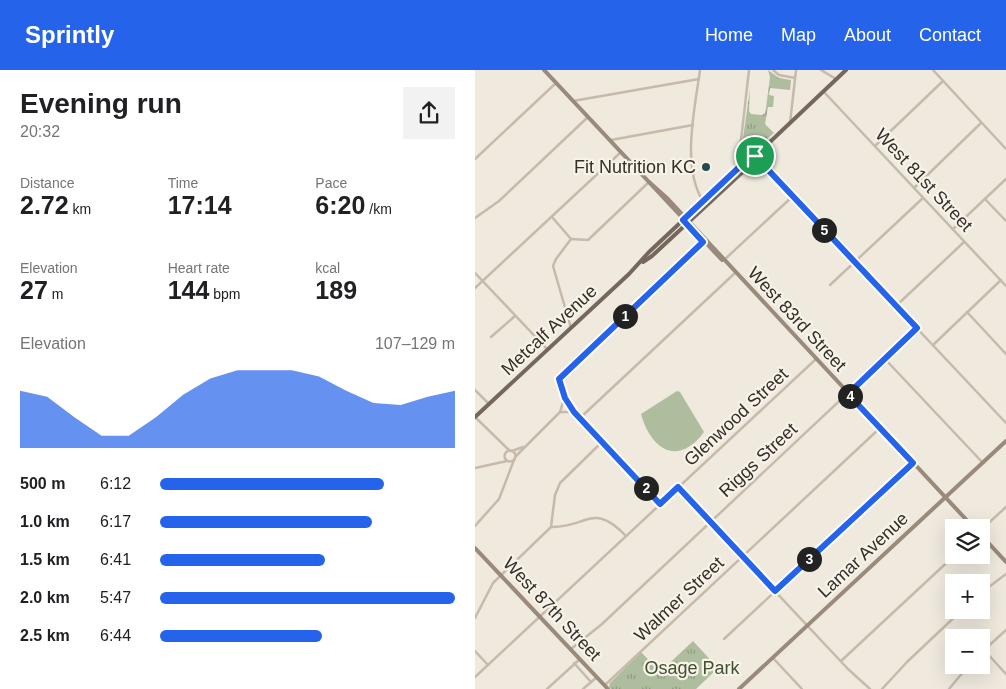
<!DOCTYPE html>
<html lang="en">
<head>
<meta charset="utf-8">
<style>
  :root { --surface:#fff; --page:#f2f2f2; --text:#202124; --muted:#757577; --accent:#2563eb }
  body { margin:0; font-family:Arial,sans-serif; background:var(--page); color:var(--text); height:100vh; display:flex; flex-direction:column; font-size:19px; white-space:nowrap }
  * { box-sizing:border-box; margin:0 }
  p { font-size:16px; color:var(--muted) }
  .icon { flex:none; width:28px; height:28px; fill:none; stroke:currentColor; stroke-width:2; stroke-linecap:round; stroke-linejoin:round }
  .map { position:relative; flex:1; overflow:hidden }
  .side { display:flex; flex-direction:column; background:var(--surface); width:475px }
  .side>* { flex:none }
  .controls { position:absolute; left:470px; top:449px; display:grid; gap:10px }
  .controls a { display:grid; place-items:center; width:45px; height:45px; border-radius:0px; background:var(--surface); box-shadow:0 5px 20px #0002; font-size:25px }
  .pin { position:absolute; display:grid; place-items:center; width:42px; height:42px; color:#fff; margin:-21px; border:2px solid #fff; border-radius:50%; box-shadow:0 1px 5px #0007 }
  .km { position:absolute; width:25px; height:25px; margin:-12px; border-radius:50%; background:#222; color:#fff; font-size:14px; line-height:25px; text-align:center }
  .round { display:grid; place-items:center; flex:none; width:52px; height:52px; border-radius:0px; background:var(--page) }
  .summary { display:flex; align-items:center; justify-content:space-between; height:85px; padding:0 20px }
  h1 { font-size:28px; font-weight:700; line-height:38px }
  .stats { display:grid; grid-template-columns:repeat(3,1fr); gap:8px; height:85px; padding:5px 20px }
  .stats div { display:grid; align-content:center }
  .stats b { font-size:25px; font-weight:700 }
  .stats small { font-size:14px; font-weight:400 }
  .stats p { font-size:14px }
  .chart { height:140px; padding:10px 20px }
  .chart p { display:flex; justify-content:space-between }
  .chart svg { width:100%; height:90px; margin-top:5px; fill:var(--accent); opacity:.7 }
  ul { padding:0 20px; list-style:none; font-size:16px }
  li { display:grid; grid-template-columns:80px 60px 1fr; align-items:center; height:38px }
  li i { height:12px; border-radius:6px; background:var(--accent) }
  header { display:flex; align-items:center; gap:30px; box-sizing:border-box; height:70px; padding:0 25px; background:var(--accent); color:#fff }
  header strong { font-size:24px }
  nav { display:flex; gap:28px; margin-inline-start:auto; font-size:18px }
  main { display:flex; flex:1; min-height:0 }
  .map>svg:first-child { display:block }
</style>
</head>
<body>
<header>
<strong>Sprintly</strong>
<nav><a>Home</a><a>Map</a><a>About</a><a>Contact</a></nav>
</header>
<main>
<section class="side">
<div class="summary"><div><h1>Evening run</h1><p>20:32</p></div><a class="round"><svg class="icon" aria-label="share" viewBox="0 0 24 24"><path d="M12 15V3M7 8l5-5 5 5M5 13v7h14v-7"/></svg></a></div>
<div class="stats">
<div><p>Distance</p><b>2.72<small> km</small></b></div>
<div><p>Time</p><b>17:14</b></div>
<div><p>Pace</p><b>6:20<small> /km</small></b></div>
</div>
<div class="stats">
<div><p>Elevation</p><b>27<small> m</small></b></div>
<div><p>Heart rate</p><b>144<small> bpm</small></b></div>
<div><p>kcal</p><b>189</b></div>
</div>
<div class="chart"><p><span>Elevation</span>107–129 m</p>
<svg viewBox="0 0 160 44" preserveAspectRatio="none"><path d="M0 44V16L10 19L20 29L30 38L40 38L50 29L60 18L70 10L80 6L90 6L100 6L110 9L120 16L130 22L140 23L150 19L160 16V44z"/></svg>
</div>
<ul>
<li><b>500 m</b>6:12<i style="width:76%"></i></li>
<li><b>1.0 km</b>6:17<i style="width:72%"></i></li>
<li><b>1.5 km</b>6:41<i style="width:56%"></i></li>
<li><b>2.0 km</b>5:47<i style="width:100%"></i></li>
<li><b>2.5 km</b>6:44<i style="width:55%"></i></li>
</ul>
</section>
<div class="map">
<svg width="531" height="619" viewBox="0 0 531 619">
  <defs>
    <pattern id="grass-tufts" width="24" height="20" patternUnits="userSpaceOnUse" patternTransform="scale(1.25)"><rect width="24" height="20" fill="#afbd9f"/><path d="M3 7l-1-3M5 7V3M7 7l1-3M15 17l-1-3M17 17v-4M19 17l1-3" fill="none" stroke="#8f9a82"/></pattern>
  </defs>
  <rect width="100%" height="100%" fill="#efe9de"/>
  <g fill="url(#grass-tufts)">
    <path d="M293 0 304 8 316 10 315 20 295 18 294 25 299 26 298 37H293L290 54 299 63 270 87 267 75 275 19 274 41 276 44 287 45 290 43 291 38 295 7Z"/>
    <path d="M218 571 243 598 221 619H136L134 617 135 613 166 582 185 602Z"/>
  </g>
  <path fill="#afbd9f" d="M202 321 205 322 229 362C203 397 176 380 166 344Z"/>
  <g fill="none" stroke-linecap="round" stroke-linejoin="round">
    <g stroke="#c6baab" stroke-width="2.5">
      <path d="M225 0C220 38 206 97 228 131"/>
      <path d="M298 0 304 5 320 8"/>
      <path d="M346 0 361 9"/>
      <path d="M458 0 531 79"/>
      <path d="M349 22 531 216"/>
      <path d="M98 31 224 9"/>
      <path d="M315 53 321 0"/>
      <path d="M136 70 218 55"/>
      <path d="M400 76 468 11"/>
      <path d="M280 86 531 353"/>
      <path d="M0 89 81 13"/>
      <path d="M273 97 266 90 265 79 274 0"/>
      <path d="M439 118 506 53"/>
      <path d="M510 129 531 151"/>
      <path d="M77 147 96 169"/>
      <path d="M0 148 24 131 113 47"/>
      <path d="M478 159 531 109"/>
      <path d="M96 169 113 170 174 112"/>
      <path d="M96 169 81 189 78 196 96 258"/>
      <path d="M249 190 318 126"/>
      <path d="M0 203 73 280"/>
      <path d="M355 215 448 128"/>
      <path d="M0 218 146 82"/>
      <path d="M421 236 489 172"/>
      <path d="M492 242 531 284"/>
      <path d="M16 267 40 246"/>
      <path d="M458 275 526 210"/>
      <path d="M410 289 508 393"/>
      <path d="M0 320 14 334"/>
      <path d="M85 342H98"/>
      <path d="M0 347 35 381"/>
      <path d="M105 348 260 203"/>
      <circle cx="35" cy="386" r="5.5"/>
      <path d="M37 381 48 377"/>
      <path d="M40 387 85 342 89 329"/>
      <path d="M0 398 32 391"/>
      <path d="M203 418 373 599 395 619"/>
      <path d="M185 434 99 342 90 327 84 309 228 172"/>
      <path d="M0 456 24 429 39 390"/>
      <path d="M76 457C112 458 118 431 151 466"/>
      <path d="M506 460 531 437"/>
      <path d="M506 523 531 504"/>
      <path d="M0 548 18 513 76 457 80 425 85 413 127 372"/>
      <path d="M249 569 438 393"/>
      <path d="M96 579 127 554 442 258"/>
      <path d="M509 580 531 604"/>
      <path d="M0 581 13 595"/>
      <path d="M506 583 531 560"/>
      <path d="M298 588 327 619"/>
      <path d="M366 591 480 485"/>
      <path d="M99 593 116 612"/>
      <path d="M0 607 341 289"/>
      <path d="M130 615 405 358"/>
      <path d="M72 619 105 589"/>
      <path d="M108 619 122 607"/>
      <path d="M407 619 432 592 487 540"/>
      <path d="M474 619 494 595"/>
    </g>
    <g stroke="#998a7c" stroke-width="4">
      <path d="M69 0 247 190"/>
      <path d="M174 112 193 129 499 458"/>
      <path d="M506 465 531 492"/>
      <path d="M0 478 133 619"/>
      <path d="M264 619 531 371"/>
    </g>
    <g stroke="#75675c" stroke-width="4">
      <path d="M168 192 177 186 273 97 280 86"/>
      <path d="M0 347 154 204 174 182 269 93 280 86 371 0"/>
    </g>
  </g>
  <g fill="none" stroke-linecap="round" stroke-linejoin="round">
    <defs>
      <path id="route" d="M280 86 442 258 373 324 438 393 300 521 203 417 185 434 99 342 90 328 84 309 228 172 208 150 275 87Z"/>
    </defs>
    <use href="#route" stroke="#fff" stroke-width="10"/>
    <use href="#route" stroke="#2563eb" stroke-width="6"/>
  </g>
  <circle fill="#234951" stroke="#f7f3e9" stroke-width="2" cx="231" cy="97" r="5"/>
  <g text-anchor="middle" stroke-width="4.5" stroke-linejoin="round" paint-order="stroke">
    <g font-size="18" fill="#352e29" stroke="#f7f3e9" text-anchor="end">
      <text x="221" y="103">Fit Nutrition KC</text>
    </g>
    <g font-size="18" fill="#352e29" stroke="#f7f3e9">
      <text transform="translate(449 110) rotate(47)" y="6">West 81st Street</text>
      <text transform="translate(322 249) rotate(47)" y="6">West 83rd Street</text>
      <text transform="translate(74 260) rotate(-43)" y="6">Metcalf Avenue</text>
      <text transform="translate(261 347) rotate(-43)" y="6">Glenwood Street</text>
      <text transform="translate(283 390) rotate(-43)" y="6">Riggs Street</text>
      <text transform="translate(388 485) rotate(-43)" y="6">Lamar Avenue</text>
      <text transform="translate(204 529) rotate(-43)" y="6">Walmer Street</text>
      <text transform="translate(77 539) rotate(47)" y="6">West 87th Street</text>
    </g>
    <g font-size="18" fill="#415030" stroke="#f7f3e9">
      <text x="217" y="604">Osage Park</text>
    </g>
  </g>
</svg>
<div class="controls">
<a><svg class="icon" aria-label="layers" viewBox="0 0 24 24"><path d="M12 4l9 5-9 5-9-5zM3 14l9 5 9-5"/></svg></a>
<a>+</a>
<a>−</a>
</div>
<div class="pin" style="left:280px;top:86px;background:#1e9e55"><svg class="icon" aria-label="arrive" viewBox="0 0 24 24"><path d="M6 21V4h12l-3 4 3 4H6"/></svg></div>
<b class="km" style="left:150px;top:246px">1</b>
<b class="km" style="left:171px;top:418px">2</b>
<b class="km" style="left:334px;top:489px">3</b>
<b class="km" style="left:375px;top:326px">4</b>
<b class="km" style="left:349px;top:160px">5</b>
</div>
</main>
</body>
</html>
